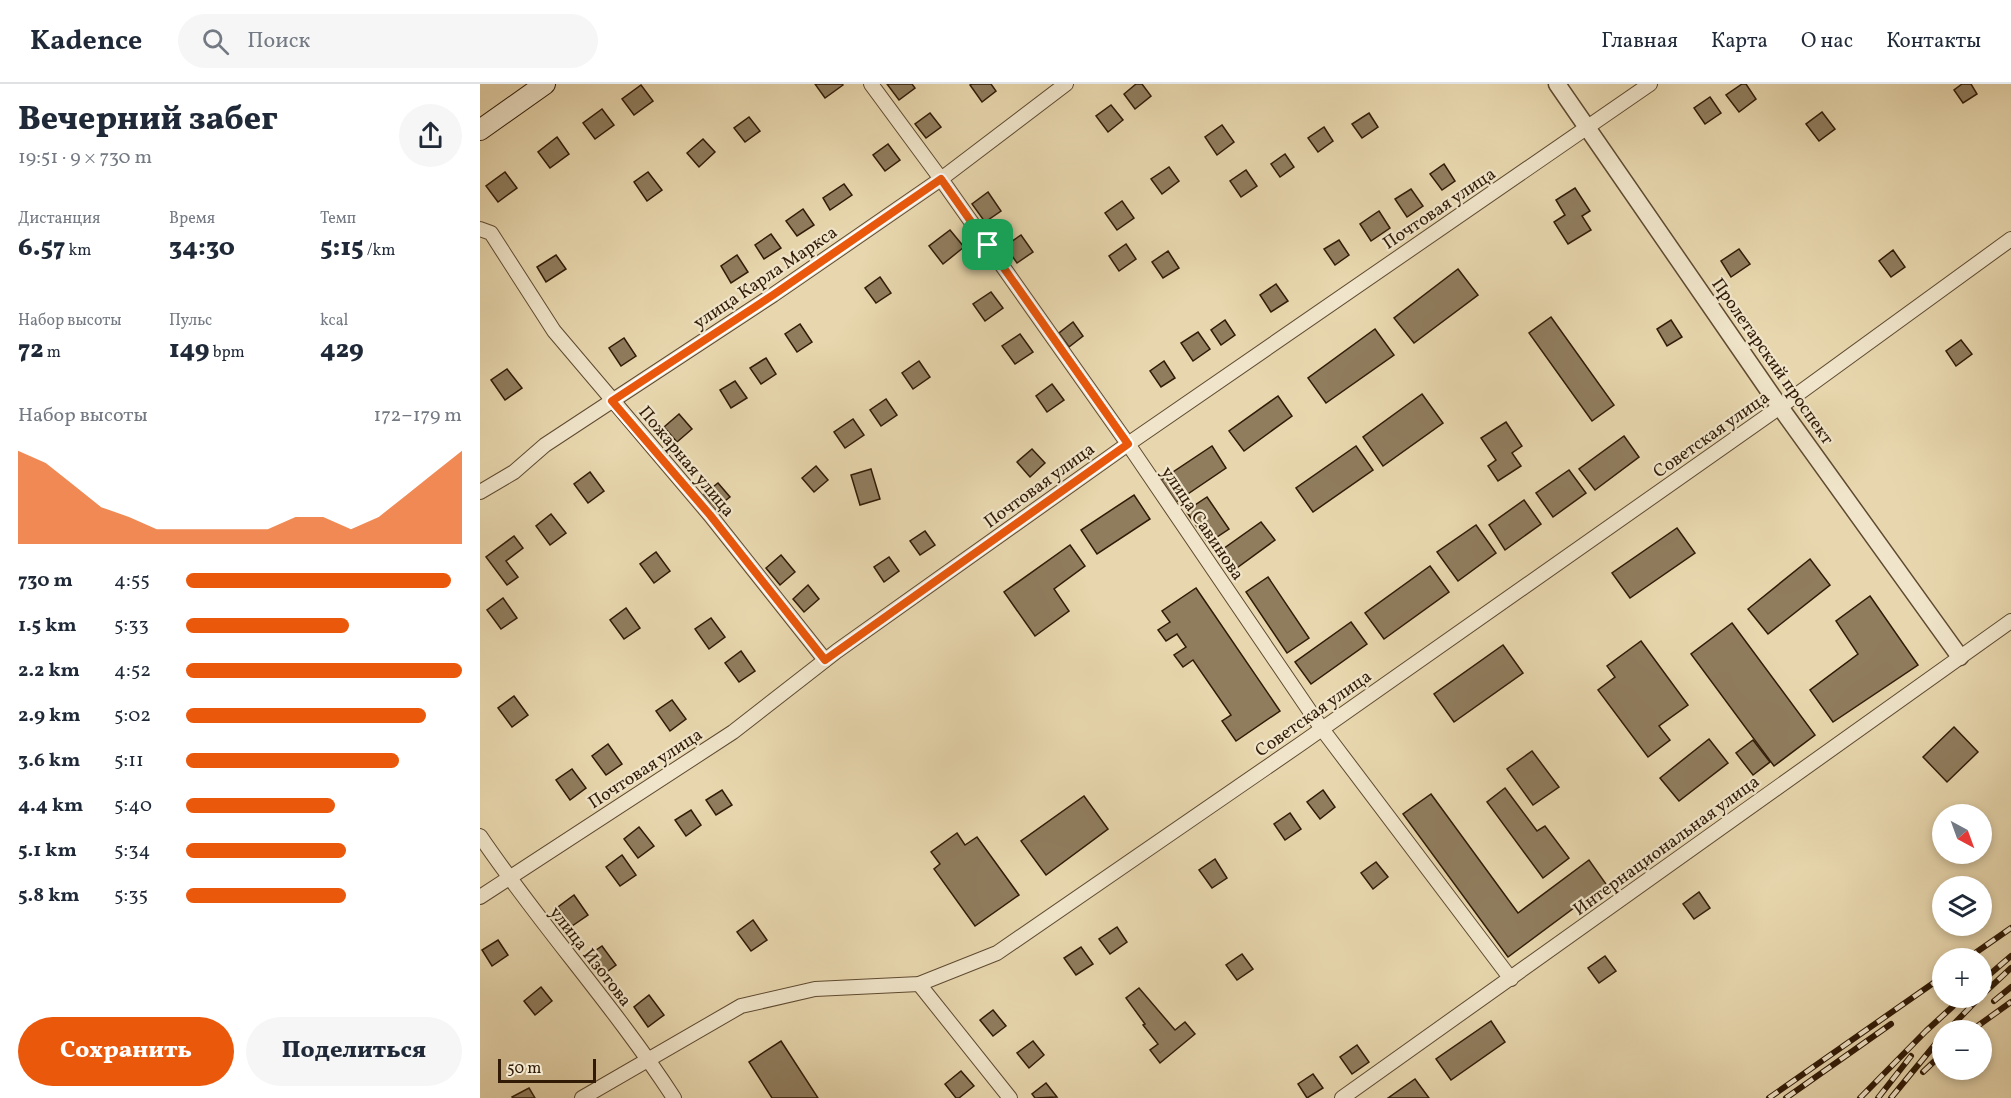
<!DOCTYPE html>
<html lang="ru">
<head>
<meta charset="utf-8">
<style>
  :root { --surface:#fff; --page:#f6f6f7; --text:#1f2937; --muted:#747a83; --line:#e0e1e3; --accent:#ea580c }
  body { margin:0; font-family:Vollkorn,serif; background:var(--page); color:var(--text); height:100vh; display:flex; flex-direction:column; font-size:22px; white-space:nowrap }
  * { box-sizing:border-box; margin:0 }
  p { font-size:20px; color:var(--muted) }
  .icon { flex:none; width:33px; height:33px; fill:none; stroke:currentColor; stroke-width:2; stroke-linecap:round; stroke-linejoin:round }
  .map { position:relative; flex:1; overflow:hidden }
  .panel { display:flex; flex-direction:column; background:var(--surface); width:480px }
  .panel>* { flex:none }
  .needle { width:39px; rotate:139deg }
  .fabs { position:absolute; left:1452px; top:720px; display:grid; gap:12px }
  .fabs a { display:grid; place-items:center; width:60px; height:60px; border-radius:50%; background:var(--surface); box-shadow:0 3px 9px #0003; font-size:30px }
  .scale { position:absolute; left:18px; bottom:15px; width:98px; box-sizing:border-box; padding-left:6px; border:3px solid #311b07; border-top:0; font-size:16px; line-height:21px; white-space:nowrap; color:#311b07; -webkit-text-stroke:4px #f0e5ca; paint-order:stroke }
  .pin { position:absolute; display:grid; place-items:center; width:51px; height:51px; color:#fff; margin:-26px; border-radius:12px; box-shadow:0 3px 9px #0006 }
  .round { display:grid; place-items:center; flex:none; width:63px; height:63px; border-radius:32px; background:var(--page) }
  .summary { display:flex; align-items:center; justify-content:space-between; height:102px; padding:0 18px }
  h1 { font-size:33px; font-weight:800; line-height:45px }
  .figures { display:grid; grid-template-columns:repeat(3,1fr); gap:9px; height:102px; padding:6px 18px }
  .figures div { display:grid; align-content:center }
  .figures b { font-size:26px; font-weight:800 }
  .figures small { font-size:16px; font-weight:400 }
  .figures p { font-size:16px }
  .chart { height:168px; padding:12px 18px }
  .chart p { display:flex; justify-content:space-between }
  .chart svg { width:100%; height:108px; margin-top:6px; fill:var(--accent); opacity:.7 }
  .button { display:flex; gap:12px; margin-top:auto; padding:12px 18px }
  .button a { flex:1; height:69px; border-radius:36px; background:var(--accent); color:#fff; font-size:24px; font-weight:800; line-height:69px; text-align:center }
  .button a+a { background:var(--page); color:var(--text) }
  ul { padding:0 18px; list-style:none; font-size:20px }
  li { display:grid; grid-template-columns:96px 72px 1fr; align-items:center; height:45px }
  li i { height:15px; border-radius:8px; background:var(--accent) }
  header { display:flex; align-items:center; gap:36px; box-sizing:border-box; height:84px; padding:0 30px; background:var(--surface); border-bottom:2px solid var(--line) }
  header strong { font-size:28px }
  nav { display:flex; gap:33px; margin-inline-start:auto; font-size:21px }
  .search { width:420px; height:54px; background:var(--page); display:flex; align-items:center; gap:15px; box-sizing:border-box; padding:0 21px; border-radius:33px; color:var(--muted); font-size:22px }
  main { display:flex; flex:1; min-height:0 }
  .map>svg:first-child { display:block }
</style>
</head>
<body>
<header>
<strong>Kadence</strong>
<div class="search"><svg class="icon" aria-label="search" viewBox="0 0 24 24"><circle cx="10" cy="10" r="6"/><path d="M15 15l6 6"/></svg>Поиск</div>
<nav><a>Главная</a><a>Карта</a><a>О нас</a><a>Контакты</a></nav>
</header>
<main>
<section class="panel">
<div class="summary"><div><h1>Вечерний забег</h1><p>19:51 · 9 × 730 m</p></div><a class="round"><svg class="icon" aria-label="share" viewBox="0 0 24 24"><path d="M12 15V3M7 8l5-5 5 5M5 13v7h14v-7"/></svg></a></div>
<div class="figures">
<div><p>Дистанция</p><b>6.57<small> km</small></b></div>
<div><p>Время</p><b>34:30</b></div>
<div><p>Темп</p><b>5:15<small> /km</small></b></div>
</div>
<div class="figures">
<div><p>Набор высоты</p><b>72<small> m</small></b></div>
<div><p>Пульс</p><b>149<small> bpm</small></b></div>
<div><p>kcal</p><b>429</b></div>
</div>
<div class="chart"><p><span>Набор высоты</span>172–179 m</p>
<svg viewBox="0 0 160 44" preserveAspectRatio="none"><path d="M0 44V6L10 11L20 20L30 29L40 33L50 38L60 38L70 38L80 38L90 38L100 33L110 33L120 38L130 33L140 24L150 15L160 6V44z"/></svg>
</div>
<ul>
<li><b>730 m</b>4:55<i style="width:96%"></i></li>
<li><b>1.5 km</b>5:33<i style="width:59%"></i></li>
<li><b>2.2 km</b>4:52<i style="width:100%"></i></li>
<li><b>2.9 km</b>5:02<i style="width:87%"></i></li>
<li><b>3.6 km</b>5:11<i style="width:77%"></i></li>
<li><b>4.4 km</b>5:40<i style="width:54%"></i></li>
<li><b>5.1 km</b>5:34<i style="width:58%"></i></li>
<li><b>5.8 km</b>5:35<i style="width:58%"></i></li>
</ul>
<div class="button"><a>Сохранить</a><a>Поделиться</a></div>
</section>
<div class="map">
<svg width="1531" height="1014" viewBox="0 0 1531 1014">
  <rect width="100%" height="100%" fill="#e8d7ae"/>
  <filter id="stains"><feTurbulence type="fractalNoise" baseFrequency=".00333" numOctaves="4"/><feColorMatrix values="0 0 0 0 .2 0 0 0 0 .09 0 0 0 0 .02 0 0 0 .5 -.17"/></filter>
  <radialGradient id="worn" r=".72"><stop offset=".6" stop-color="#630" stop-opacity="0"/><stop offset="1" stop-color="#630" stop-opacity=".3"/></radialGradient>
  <g fill="#907d5e" stroke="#311b07" stroke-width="1.5">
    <path d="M335 0H362L363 1 345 14Z"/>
    <path d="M407 0H432L435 4 419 16Z"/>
    <path d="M492 0H511L516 7 502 18 490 1Z"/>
    <path d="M656 0H662L671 12 655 25 644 10Z"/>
    <path d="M1262 0H1266L1276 15 1259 28 1246 11Z"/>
    <path d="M1482 0H1491L1497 10 1483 19 1474 6Z"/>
    <path d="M161 1 173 17 154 31 142 15Z"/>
    <path d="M1230 13 1241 29 1225 40 1214 24Z"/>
    <path d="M631 21 643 36 628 48 616 32Z"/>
    <path d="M122 25 134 41 115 55 103 39Z"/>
    <path d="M1342 28 1355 45 1339 57 1326 40Z"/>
    <path d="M450 29 461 43 446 54 435 40Z"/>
    <path d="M889 29 898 43 882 54 872 40Z"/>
    <path d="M269 33 280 47 265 58 254 44Z"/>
    <path d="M742 41 754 58 737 71 725 53Z"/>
    <path d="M844 43 853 57 838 68 828 54Z"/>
    <path d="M77 53 89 70 70 84 58 68Z"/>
    <path d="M223 55 235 68 219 83 207 69Z"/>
    <path d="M408 60 420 76 405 87 393 71Z"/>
    <path d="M805 70 814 83 800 93 791 80Z"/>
    <path d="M964 80 975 97 962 106 950 90Z"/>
    <path d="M689 83 699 97 682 110 671 95Z"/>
    <path d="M766 86 777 102 761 113 750 97Z"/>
    <path d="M25 88 37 104 18 118 6 102Z"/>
    <path d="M168 88 182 106 167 117 154 98Z"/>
    <path d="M364 100 372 111 350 126 343 114Z"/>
    <path d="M1095 104 1110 127 1102 132 1111 146 1088 160 1074 138 1085 131 1076 116Z"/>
    <path d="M931 105 943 122 927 133 915 115Z"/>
    <path d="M508 108 521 127 505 138 492 120Z"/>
    <path d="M642 117 654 134 637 146 625 129Z"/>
    <path d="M323 125 334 141 317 152 306 137Z"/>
    <path d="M899 127 910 144 891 157 880 140Z"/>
    <path d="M470 146 484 163 463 180 449 162Z"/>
    <path d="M291 150 301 164 284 175 275 161Z"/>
    <path d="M541 151 553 168 537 179 525 162Z"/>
    <path d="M859 156 869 171 855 181 844 165Z"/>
    <path d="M646 160 656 175 639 187 629 172Z"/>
    <path d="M1259 165 1270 180 1251 193 1241 177Z"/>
    <path d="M1413 166 1425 183 1411 193 1399 177Z"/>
    <path d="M688 167 699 184 683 194 672 178Z"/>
    <path d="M76 171 86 185 66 198 57 183Z"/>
    <path d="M257 171 268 188 251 199 241 182Z"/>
    <path d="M978 185 998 211 934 259 914 234Z"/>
    <path d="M400 193 411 209 396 219 385 204Z"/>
    <path d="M796 200 808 217 791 228 780 211Z"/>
    <path d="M511 208 523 224 505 237 493 220Z"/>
    <path d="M1071 233 1134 321 1112 337 1049 249Z"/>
    <path d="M745 236 755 251 741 261 731 246Z"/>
    <path d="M1191 236 1202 253 1187 262 1177 245Z"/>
    <path d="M593 238 603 252 589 263 579 249Z"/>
    <path d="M320 240 332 258 317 268 305 250Z"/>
    <path d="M895 245 914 271 846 319 828 294Z"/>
    <path d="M718 248 730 265 713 277 701 259Z"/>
    <path d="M540 250 553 268 535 280 522 262Z"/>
    <path d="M144 254 156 272 141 282 129 264Z"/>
    <path d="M1481 256 1492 270 1476 282 1466 267Z"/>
    <path d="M286 274 296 290 281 300 270 284Z"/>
    <path d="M439 277 450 293 433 305 422 289Z"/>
    <path d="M684 277 695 294 681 303 670 287Z"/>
    <path d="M27 285 42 304 25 316 11 296Z"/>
    <path d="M255 297 267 314 251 324 240 306Z"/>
    <path d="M572 300 584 316 567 328 556 312Z"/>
    <path d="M942 310 963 339 903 382 883 353Z"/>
    <path d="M798 312 812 332 764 367 749 347Z"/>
    <path d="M406 315 417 331 401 342 390 326Z"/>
    <path d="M199 330 212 345 197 358 184 343Z"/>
    <path d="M373 335 384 351 365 364 354 348Z"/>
    <path d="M1026 338 1042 362 1032 369 1041 382 1018 397 1008 382 1016 376 1001 354Z"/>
    <path d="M1144 352 1159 373 1115 406 1099 385Z"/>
    <path d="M732 362 746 384 696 418 681 396Z"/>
    <path d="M876 362 893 386 833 428 816 404Z"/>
    <path d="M552 365 565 379 550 393 537 378Z"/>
    <path d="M336 382 348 396 334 408 322 394Z"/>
    <path d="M391 385 400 415 380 421 371 391Z"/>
    <path d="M1089 386 1106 409 1073 433 1056 409Z"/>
    <path d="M110 388 124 407 108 419 94 400Z"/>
    <path d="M238 399 250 413 236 424 224 410Z"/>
    <path d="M654 411 670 435 617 470 601 446Z"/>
    <path d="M727 413 749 445 728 459 706 427Z"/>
    <path d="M1044 416 1061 440 1025 466 1009 441Z"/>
    <path d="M71 430 86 449 70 461 56 442Z"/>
    <path d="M781 438 795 456 750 489 736 470Z"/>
    <path d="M996 441 1016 469 978 497 957 468Z"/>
    <path d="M1197 444 1215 469 1150 514 1132 489Z"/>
    <path d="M445 447 455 461 440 471 430 457Z"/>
    <path d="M34 452 43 464 26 477 38 493 27 501 6 473Z"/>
    <path d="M590 461 605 482 574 505 589 527 555 552 524 508Z"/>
    <path d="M176 468 190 487 174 499 160 480Z"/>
    <path d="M301 471 315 488 300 501 286 484Z"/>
    <path d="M409 473 419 487 404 498 394 483Z"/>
    <path d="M1330 475 1350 501 1288 550 1268 525Z"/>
    <path d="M950 482 969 508 904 555 885 529Z"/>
    <path d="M788 493 829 554 807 569 766 508Z"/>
    <path d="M328 501 339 515 324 528 313 515Z"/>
    <path d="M716 504 800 627 756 657 742 637 751 631 713 576 703 583 694 571 706 563 697 550 686 557 678 546 690 538 682 527Z"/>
    <path d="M1390 512 1438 581 1353 638 1330 606 1378 570 1356 537Z"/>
    <path d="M23 514 37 534 21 545 7 526Z"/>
    <path d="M146 524 160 544 144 555 130 536Z"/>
    <path d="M231 534 245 553 229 565 215 545Z"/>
    <path d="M871 538 887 560 831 600 815 578Z"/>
    <path d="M1252 539 1335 651 1294 682 1211 570Z"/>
    <path d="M1161 557 1208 621 1179 642 1190 656 1168 673 1118 606 1135 593 1127 582Z"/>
    <path d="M1023 561 1043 589 974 638 954 610Z"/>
    <path d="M261 567 275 587 259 598 245 579Z"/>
    <path d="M34 612 48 631 32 643 18 624Z"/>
    <path d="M192 616 206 635 190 647 176 627Z"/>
    <path d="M1474 643 1498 668 1467 698 1443 673Z"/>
    <path d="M1229 655 1248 679 1199 717 1180 694Z"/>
    <path d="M1273 656 1290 678 1273 691 1256 669Z"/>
    <path d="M128 660 142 680 126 691 112 672Z"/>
    <path d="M1052 667 1079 703 1053 721 1027 685Z"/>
    <path d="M92 685 106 704 90 716 76 696Z"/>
    <path d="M1025 704 1057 747 1065 742 1089 774 1063 794 1007 718Z"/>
    <path d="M242 706 252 721 236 731 226 716Z"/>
    <path d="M843 706 855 723 840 735 827 718Z"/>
    <path d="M951 710 1038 829 1109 776 1126 800 1028 873 923 730Z"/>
    <path d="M604 712 628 745 566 791 541 757Z"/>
    <path d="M211 726 221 741 206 752 195 736Z"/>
    <path d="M810 729 821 745 805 756 794 740Z"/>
    <path d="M159 743 174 762 158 774 144 755Z"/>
    <path d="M477 749 485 761 497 753 539 811 495 842 454 785 460 780 451 768Z"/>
    <path d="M142 771 156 791 140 802 126 783Z"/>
    <path d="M735 775 747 794 732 804 719 786Z"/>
    <path d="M896 778 908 793 893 805 881 789Z"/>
    <path d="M1219 808 1230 824 1214 835 1203 820Z"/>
    <path d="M94 811 108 831 92 842 78 823Z"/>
    <path d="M273 836 287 856 271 867 257 848Z"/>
    <path d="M637 843 647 858 630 870 619 855Z"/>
    <path d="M18 856 28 871 12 882 2 866Z"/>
    <path d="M122 862 136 881 120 893 106 873Z"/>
    <path d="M601 863 613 880 596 891 584 874Z"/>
    <path d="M762 870 773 885 757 896 746 881Z"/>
    <path d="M1125 872 1136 887 1119 899 1108 884Z"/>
    <path d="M61 903 72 917 55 931 44 917Z"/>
    <path d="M659 904 695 946 705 938 715 950 680 979 670 966 678 960 663 941 665 940 646 914Z"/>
    <path d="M169 911 184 931 168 943 154 923Z"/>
    <path d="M513 926 526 942 513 952 500 936Z"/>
    <path d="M1011 937 1025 958 971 996 956 975Z"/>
    <path d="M301 957 338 1014H292L269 978Z"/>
    <path d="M553 957 564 971 549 984 537 969Z"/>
    <path d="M877 961 889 978 872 990 860 973Z"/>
    <path d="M481 987 494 1002 479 1014H476L465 1000Z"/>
    <path d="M833 990 843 1004 827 1014 818 1000Z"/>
    <path d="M935 995 949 1014H908Z"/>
    <path d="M566 999 577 1013 555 1014 552 1010Z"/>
    <path d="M49 1004 55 1014H33L32 1013Z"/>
  </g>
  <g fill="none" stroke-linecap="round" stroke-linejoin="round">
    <defs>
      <g id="minor">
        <path d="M391 0 461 95 648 360 842 645 1031 895"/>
        <path d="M0 145 11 149 74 247 230 431 345 576"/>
        <path d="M0 408 34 388 65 361 293 211 461 95 586 0"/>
        <path d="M0 752C61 842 135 923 194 1014"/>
        <path d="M0 813 253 648 357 567 648 360 1170 0"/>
        <path d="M439 900 530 1014"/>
        <path d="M102 1014 261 922 335 905 439 900 517 869 822 659 1300 323 1531 155"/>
        <path d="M862 1014 1531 537"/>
      </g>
      <path id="tertiary" d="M1077 0 1300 323 1480 573"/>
      <path id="secondary" d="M0 46 65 0"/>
    </defs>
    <use href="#minor" stroke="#5f4a31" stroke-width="16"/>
    <use href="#tertiary" stroke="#5f4a31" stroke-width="19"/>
    <use href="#secondary" stroke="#311b07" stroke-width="22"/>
    <use href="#minor" stroke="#f0e5ca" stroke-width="14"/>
    <use href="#tertiary" stroke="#f0e5ca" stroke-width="16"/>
    <use href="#secondary" stroke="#f0e5ca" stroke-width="20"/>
    <defs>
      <g id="rail">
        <path d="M1488 874 1531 844"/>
        <path d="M1502 897 1531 872"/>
        <path d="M1502 911 1531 884"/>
        <path d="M1514 917 1531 903"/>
        <path d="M1468 946 1499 914"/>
        <path d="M1492 946 1531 918"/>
        <path d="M1443 988 1462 970"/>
        <path d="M1289 1014 1462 893"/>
        <path d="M1306 1014 1411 940"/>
        <path d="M1380 1014 1446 947 1482 914"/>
        <path d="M1398 1014 1431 972"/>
        <path d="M1411 1014 1462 952"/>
      </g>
    </defs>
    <use href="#rail" stroke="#311b07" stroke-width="6"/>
    <use href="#rail" stroke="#f0e5ca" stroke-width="4" stroke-dasharray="11" stroke-linecap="butt"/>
  </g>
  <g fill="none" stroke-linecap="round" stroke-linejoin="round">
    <defs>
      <path id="route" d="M461 95 648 360 345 576 230 431 132 317 293 211Z"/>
    </defs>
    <use href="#route" stroke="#fff" stroke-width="12"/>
    <use href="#route" stroke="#ea580c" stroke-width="8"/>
  </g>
  <g text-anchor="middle" stroke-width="4.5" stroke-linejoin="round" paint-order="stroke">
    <g font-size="18" fill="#311b07" stroke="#f0e5ca">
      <text transform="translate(959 124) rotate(-34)" y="6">Почтовая улица</text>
      <text transform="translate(285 193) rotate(-34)" y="6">улица Карла Маркса</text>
      <text transform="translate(1293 277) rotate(55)" y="6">Пролетарский проспект</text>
      <text transform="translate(1231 350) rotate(-35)" y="6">Советская улица</text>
      <text transform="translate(207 377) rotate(50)" y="6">Пожарная улица</text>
      <text transform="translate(559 401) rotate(-36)" y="6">Почтовая улица</text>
      <text transform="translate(723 439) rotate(56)" y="6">улица Савинова</text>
      <text transform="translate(833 629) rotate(-35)" y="6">Советская улица</text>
      <text transform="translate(165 684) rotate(-33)" y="6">Почтовая улица</text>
      <text transform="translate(1186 761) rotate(-36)" y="6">Интернациональная улица</text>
      <text transform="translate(111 872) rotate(52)" y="6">улица Изотова</text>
    </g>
  </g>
  <rect width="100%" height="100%" filter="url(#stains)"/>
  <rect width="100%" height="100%" fill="url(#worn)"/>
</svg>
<div class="fabs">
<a><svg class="needle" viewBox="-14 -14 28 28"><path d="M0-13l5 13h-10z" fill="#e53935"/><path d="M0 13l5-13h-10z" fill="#747a83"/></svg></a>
<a><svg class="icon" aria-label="layers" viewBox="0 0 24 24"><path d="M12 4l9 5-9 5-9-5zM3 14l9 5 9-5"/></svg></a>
<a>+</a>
<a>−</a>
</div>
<div class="scale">50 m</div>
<div class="pin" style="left:508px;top:161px;background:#1e9e55"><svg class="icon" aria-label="arrive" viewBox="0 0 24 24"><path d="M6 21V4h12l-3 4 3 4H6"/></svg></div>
</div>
</main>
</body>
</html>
